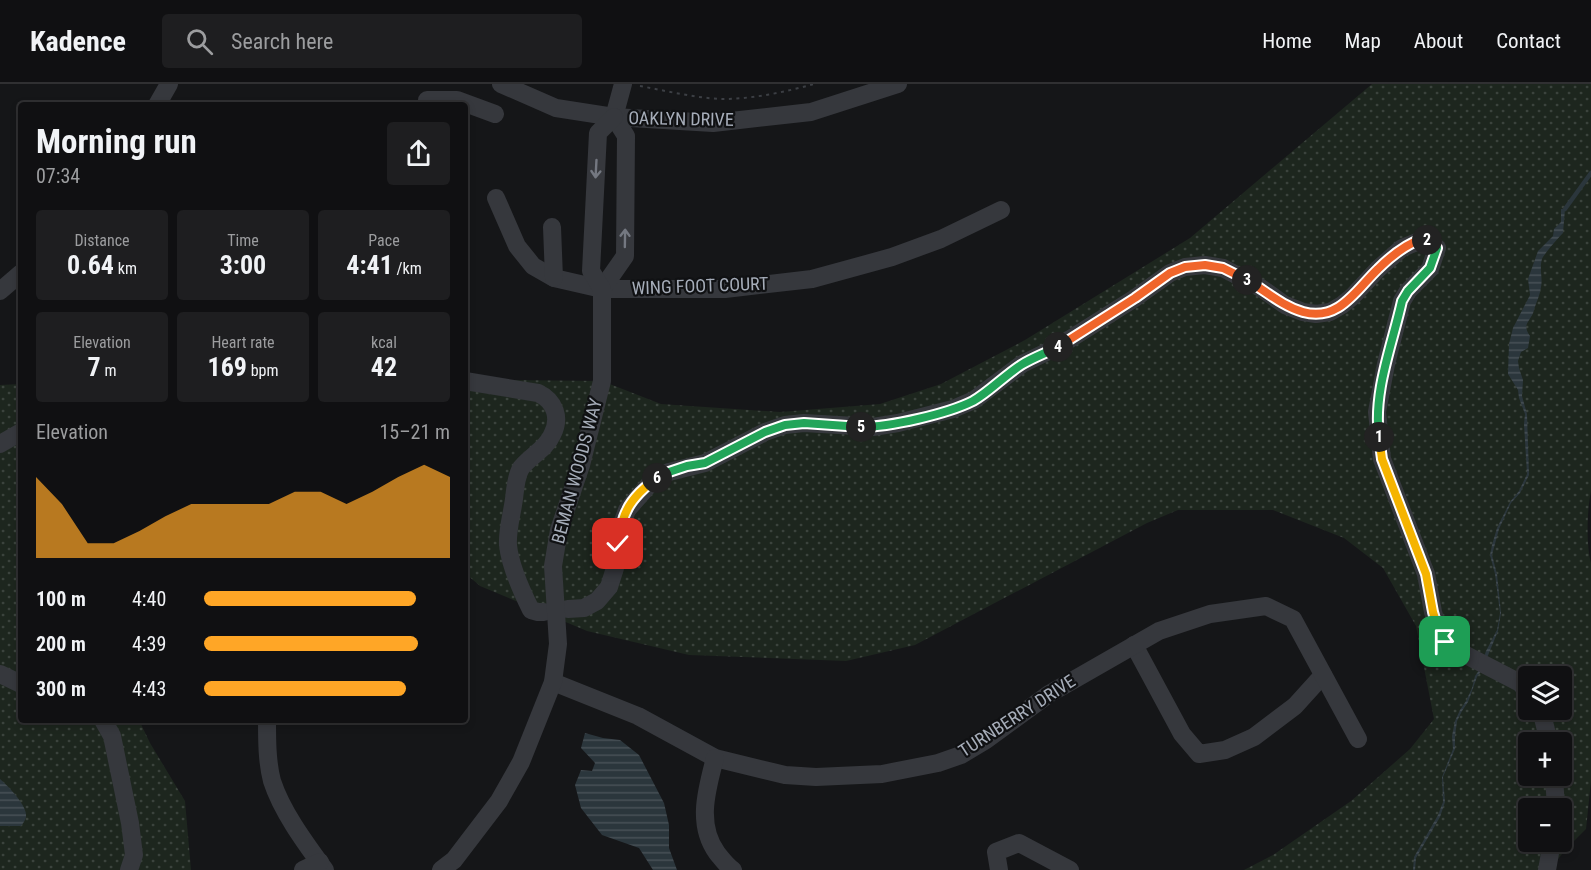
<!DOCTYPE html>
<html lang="en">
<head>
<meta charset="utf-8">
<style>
  :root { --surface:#101012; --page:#1e1e20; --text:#f1f3f6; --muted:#9c9d9f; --line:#303032; --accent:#ffa626 }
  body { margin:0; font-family:"Roboto Condensed",sans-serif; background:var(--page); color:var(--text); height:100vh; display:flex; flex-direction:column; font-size:22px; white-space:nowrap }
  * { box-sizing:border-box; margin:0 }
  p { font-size:20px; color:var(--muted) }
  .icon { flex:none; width:33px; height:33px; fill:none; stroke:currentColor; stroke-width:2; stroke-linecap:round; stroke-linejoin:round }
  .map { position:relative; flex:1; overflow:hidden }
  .details { position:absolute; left:18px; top:18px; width:450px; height:621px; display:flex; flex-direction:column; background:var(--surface); border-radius:6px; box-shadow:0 3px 9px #0003,0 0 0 2px var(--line) }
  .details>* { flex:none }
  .buttons { position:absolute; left:1518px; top:582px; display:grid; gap:12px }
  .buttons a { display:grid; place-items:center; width:54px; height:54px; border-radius:6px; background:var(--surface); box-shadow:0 3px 9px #0003,0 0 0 2px var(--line); font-size:30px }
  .pin { position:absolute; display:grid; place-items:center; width:51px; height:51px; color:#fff; margin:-26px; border-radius:12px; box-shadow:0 3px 9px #0006 }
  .km { position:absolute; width:30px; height:30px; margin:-15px; border-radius:50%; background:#222; color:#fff; font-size:16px; line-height:30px; text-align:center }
  .round { display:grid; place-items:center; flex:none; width:63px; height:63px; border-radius:6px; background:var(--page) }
  .head { display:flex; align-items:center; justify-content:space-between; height:102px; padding:0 18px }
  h1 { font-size:33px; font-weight:700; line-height:45px }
  .stats { display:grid; grid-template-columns:repeat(3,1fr); gap:9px; height:102px; padding:6px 18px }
  .stats div { display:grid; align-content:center; border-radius:6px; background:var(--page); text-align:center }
  .stats b { font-size:26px; font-weight:700 }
  .stats small { font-size:16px; font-weight:400 }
  .stats p { font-size:16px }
  .chart { height:168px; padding:12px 18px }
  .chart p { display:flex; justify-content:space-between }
  .chart svg { width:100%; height:108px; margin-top:6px; fill:var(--accent); opacity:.7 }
  ul { padding:0 18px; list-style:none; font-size:20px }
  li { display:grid; grid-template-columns:96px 72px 1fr; align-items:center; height:45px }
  li i { height:15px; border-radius:8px; background:var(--accent) }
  header { display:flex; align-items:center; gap:36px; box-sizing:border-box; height:84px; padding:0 30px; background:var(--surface); border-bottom:2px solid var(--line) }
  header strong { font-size:28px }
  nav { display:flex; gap:33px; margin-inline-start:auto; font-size:21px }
  .search { width:420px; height:54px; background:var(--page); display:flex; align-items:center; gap:15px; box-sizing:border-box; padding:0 21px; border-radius:6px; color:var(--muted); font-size:22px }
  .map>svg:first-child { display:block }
</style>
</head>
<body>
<header>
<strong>Kadence</strong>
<div class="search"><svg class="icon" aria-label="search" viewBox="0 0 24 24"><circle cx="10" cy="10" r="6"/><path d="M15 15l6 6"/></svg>Search here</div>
<nav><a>Home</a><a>Map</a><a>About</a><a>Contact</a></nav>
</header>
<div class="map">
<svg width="1591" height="786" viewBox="0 0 1591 786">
  <defs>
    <pattern id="grass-dots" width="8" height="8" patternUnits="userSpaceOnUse" patternTransform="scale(1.5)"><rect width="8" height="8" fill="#1d261e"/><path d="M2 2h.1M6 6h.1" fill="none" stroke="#3b433d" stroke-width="1.8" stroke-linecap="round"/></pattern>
    <pattern id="water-rules" width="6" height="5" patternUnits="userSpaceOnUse" patternTransform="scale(1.5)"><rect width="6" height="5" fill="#2b363c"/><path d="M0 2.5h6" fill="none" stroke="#475056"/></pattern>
  </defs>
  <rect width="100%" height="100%" fill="#151618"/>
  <g fill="url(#grass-dots)" fill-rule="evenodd">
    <path d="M1372 0H1591V407C1587 426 1586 461 1591 479V697L1586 745 1564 767 1550 786H1244L1273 771 1351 717 1410 665 1434 635 1416 542 1383 484 1344 454 1273 426H1178L1147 439 915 561 846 577 689 571 587 547 480 502 465 489V292L498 296 602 297 661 320 780 328 880 320 941 300 1025 256 1190 154ZM1528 592H1562V626H1528ZM1528 658H1562V692H1528ZM1528 724H1562V758H1528Z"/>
    <path d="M21 300V636H139L150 659 185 717 191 786H0V301Z"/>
  </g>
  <g fill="url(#water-rules)">
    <path d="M1561 125H1565L1563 149C1559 153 1544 170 1542 175 1539 185 1543 194 1541 203 1540 211 1536 219 1534 226 1531 238 1521 239 1530 252L1528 264 1521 268 1518 277 1519 284 1523 296 1522 312 1527 330 1529 391 1520 409 1511 419 1499 445 1492 471 1497 490 1501 529 1498 547 1482 586 1477 593 1468 618 1462 627 1457 637 1455 652V665L1443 693 1445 718 1440 733 1416 774 1415 786H1413L1414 773 1438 731 1443 718 1442 693 1453 665 1452 652 1455 637 1460 626 1466 617 1472 604 1475 592 1480 585 1486 567 1497 546 1500 529 1495 490 1490 471 1492 461 1497 444 1510 418 1519 407 1527 390 1524 340 1525 330 1519 314 1518 306 1508 290 1509 260 1513 244 1530 211 1528 195 1538 167 1553 152 1554 145 1561 138Z"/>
    <path d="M585 649 603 654 620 656 639 671 664 719 669 741V764L677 786H653L639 764 602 751 581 724 575 701 581 686 592 687 595 679 581 664Z"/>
    <path d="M0 695C8 702 28 722 26 733 25 737 23 739 21 742H0Z"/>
  </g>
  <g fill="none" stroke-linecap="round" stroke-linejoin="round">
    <path stroke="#2b363c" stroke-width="4.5" d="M1565 125 1591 89"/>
    <path stroke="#3c3f44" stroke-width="2" stroke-dasharray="3 4.5" stroke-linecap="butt" d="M640 2C667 7 695 14 722 15 753 15 785 8 814 0"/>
    <g stroke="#36383d" stroke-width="18">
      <path d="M501 0 556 24 614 33 713 39 811 28 898 0"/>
      <path d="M427 16H457L495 30"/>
      <path d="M157 21 169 0"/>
      <path d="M614 33 623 0"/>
      <path d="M496 114 517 162 533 182 554 194 602 205H725L812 195 892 173 941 155 1001 126"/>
      <path d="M552 143 554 194"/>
      <path d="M602 205 625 172 626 52 614 33"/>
      <path d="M0 207 21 189"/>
      <path d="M465 297 538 309C555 317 561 334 552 351 546 365 530 372 521 384 516 392 515 406 514 415 512 430 507 446 508 461 510 482 521 506 531 526L538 528H544"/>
      <path d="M0 360 21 348"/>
      <path d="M568 525 584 524 597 517 609 503 615 484 621 443 627 426 654 395 669 388 705 379 765 348 785 341 804 339 873 343 898 339 953 325 974 316 1022 280 1059 262 1135 214 1170 189 1185 183 1205 181 1223 184 1261 204 1285 221 1303 228 1316 230 1330 228 1342 221 1352 213 1378 185 1402 164 1424 155 1432 159 1437 164 1430 185 1408 207 1402 217 1386 280 1377 328 1382 375 1426 490 1433 528 1438 545 1445 558 1464 570 1520 599 1528 608"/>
      <path d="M1134 561 1182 650 1199 670 1225 666 1254 653 1295 622 1323 591"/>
      <path d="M0 590 21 600"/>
      <path d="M553 598 638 632 715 674 785 691 816 693 882 690 938 679 961 671 986 656 1049 610 1159 547 1210 530 1266 522 1293 535 1358 655"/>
      <path d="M1541 626 1549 658"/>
      <path d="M103 636 112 652 130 739 134 771 129 786"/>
      <path d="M267 636C267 656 267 678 272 697 282 728 306 760 325 786"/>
      <path d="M715 674C707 705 696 740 717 769 722 775 726 781 733 786"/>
      <path d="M1554 692 1556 724"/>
      <path d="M303 786 320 778"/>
      <path d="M441 786 454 776 499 717 521 678 553 598 558 560 553 482 559 446 581 381 602 297V205L591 187 598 49 614 33"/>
      <path d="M999 786 996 768 1019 759 1070 786"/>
      <path d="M1547 786 1552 758"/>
    </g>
  </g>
  <defs><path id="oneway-shaft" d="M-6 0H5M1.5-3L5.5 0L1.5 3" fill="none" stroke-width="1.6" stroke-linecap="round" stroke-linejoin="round" transform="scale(1.5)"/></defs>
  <g stroke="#747881">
    <use href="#oneway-shaft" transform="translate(596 85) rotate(93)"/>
    <use href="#oneway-shaft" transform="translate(625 154) rotate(-89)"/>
  </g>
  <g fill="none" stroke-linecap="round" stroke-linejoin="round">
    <defs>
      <path id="split-1" d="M1379 353 1382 375 1426 490 1433 528 1438 545 1445 558"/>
      <path id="split-2" d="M1379 353C1373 307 1392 262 1402 217L1408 207 1430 184 1437 164 1432 159 1427 156"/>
      <path id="split-3" d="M1247 196C1266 207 1282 222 1303 228 1339 238 1356 206 1378 185 1391 172 1406 160 1424 154L1427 156"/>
      <path id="split-4" d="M1058 263 1135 214 1170 189 1185 183 1205 181 1223 184 1247 196"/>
      <path id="split-5" d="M861 343C890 343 947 330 973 317 989 308 1004 292 1021 281 1032 274 1046 269 1058 263"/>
      <path id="split-6" d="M657 394 669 388 687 382 705 379 765 348 785 341 804 339 861 343"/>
      <path id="split-7" d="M618 460C620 449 621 437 627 426 632 415 646 401 657 394"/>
    </defs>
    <use href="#split-1" stroke="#fff" stroke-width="12"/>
    <use href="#split-2" stroke="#fff" stroke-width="12"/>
    <use href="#split-3" stroke="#fff" stroke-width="12"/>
    <use href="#split-4" stroke="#fff" stroke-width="12"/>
    <use href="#split-5" stroke="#fff" stroke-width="12"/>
    <use href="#split-6" stroke="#fff" stroke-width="12"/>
    <use href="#split-7" stroke="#fff" stroke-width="12"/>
    <use href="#split-1" stroke="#f5b400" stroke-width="8"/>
    <use href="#split-2" stroke="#22a559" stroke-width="8"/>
    <use href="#split-3" stroke="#f0652b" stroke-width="8"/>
    <use href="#split-4" stroke="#f0652b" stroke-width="8"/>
    <use href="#split-5" stroke="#22a559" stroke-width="8"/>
    <use href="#split-6" stroke="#22a559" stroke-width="8"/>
    <use href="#split-7" stroke="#f5b400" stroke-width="8"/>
  </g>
  <g text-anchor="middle" stroke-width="4.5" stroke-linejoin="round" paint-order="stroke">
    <g font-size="18" fill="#a6adb9" stroke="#101113">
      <text transform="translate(681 35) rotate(1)" y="6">OAKLYN DRIVE</text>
      <text transform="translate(700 202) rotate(-2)" y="6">WING FOOT COURT</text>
      <text transform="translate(577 387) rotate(-75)" y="6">BEMAN WOODS WAY</text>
      <text transform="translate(1017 632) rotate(-33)" y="6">TURNBERRY DRIVE</text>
    </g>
  </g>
</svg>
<div class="buttons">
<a><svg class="icon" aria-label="layers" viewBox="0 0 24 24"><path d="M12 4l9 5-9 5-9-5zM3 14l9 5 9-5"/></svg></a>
<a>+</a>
<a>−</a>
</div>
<div class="pin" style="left:1445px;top:558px;background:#1e9e55"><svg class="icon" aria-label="arrive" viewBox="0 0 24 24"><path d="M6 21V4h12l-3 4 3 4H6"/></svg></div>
<div class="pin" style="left:618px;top:460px;background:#d93025"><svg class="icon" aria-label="check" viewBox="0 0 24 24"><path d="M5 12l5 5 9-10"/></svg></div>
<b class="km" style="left:1379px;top:353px">1</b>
<b class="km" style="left:1427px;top:156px">2</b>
<b class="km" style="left:1247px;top:196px">3</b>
<b class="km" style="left:1058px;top:263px">4</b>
<b class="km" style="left:861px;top:343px">5</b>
<b class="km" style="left:657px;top:394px">6</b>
<section class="details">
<div class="head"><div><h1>Morning run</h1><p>07:34</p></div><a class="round"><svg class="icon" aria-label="share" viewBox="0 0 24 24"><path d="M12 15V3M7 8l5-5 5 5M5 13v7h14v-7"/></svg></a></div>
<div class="stats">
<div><p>Distance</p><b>0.64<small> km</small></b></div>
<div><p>Time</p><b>3:00</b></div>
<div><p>Pace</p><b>4:41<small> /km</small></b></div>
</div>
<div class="stats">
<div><p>Elevation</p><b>7<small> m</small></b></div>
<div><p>Heart rate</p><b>169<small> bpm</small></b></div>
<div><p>kcal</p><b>42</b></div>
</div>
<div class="chart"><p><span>Elevation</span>15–21 m</p>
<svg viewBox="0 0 160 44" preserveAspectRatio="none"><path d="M0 44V11L10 22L20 38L30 38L40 33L50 27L60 22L70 22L80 22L90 22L100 17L110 17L120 22L130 17L140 11L150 6L160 11V44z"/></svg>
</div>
<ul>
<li><b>100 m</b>4:40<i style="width:86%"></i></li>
<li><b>200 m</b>4:39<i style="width:87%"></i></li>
<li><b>300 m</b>4:43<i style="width:82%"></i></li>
</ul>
</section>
</div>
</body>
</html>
